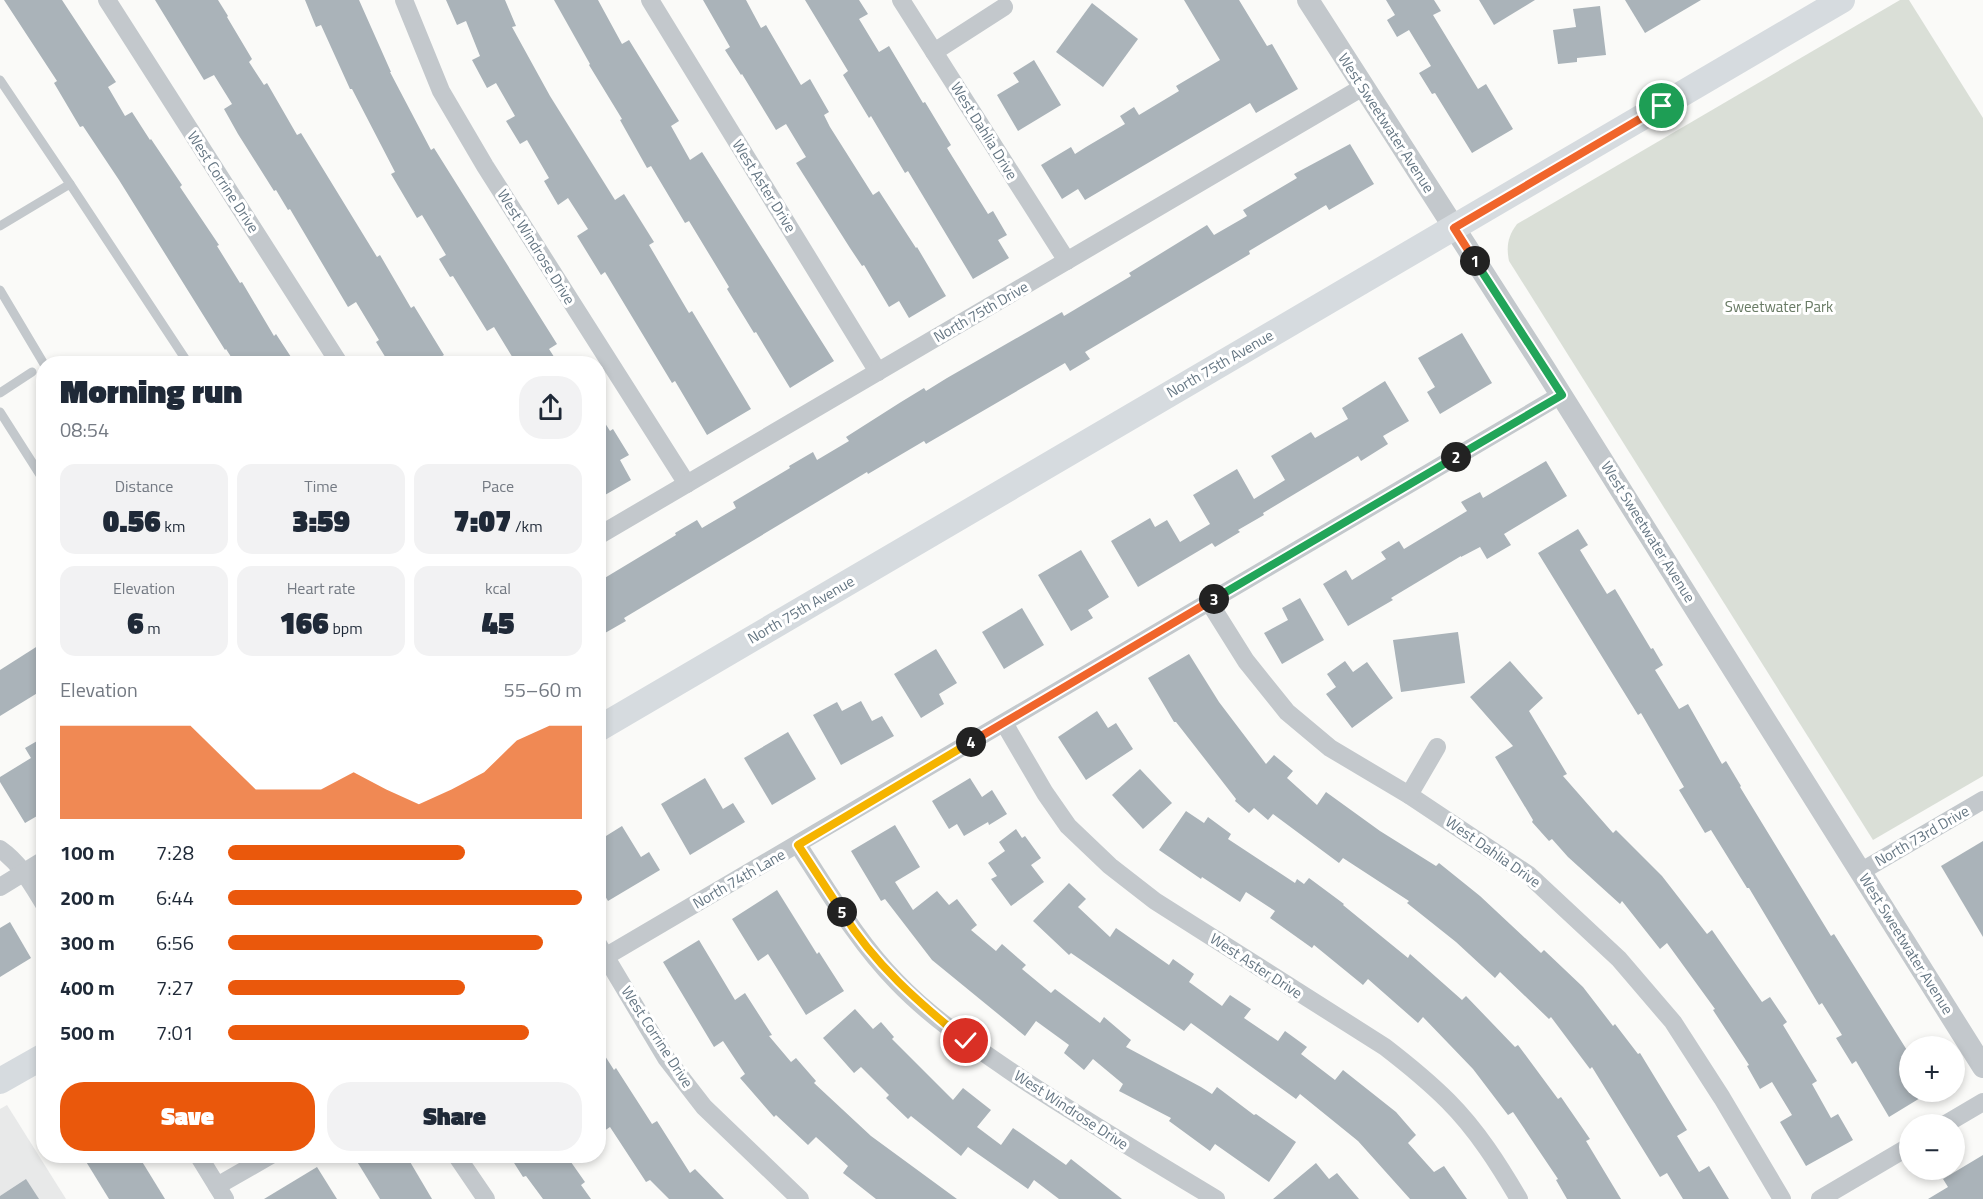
<!DOCTYPE html>
<html lang="en">
<head>
<meta charset="utf-8">
<style>
  :root { --surface:#fff; --page:#f2f2f3; --text:#1f2937; --muted:#747a83; --accent:#ea580c }
  body { margin:0; font-family:"Titillium Web",sans-serif; background:var(--page); color:var(--text); height:100vh; display:flex; flex-direction:column; font-size:22px; white-space:nowrap }
  * { box-sizing:border-box; margin:0 }
  p { font-size:20px; color:var(--muted) }
  .icon { flex:none; width:33px; height:33px; fill:none; stroke:currentColor; stroke-width:2; stroke-linecap:round; stroke-linejoin:round }
  .map { position:relative; flex:1; overflow:hidden }
  .drawer { position:absolute; left:36px; top:356px; width:570px; height:807px; display:flex; flex-direction:column; background:var(--surface); border-radius:24px; box-shadow:0 3px 9px #0003 }
  .drawer>* { flex:none }
  .fabs { position:absolute; left:1899px; top:1036px; display:grid; gap:12px }
  .fabs a { display:grid; place-items:center; width:66px; height:66px; border-radius:50%; background:var(--surface); box-shadow:0 3px 9px #0003; font-size:30px }
  .pin { position:absolute; display:grid; place-items:center; width:51px; height:51px; color:#fff; margin:-26px; border:3px solid #fff; border-radius:50%; box-shadow:0 2px 6px #0007 }
  .km { position:absolute; width:30px; height:30px; margin:-15px; border-radius:50%; background:#222; color:#fff; font-size:16px; line-height:30px; text-align:center }
  .round { display:grid; place-items:center; flex:none; width:63px; height:63px; border-radius:24px; background:var(--page) }
  .head { display:flex; align-items:center; justify-content:space-between; height:102px; padding:0 24px }
  h1 { font-size:33px; font-weight:800; line-height:45px }
  .stats { display:grid; grid-template-columns:repeat(3,1fr); gap:9px; height:102px; padding:6px 24px }
  .stats div { display:grid; align-content:center; border-radius:15px; background:var(--page); text-align:center }
  .stats b { font-size:30px; font-weight:800 }
  .stats small { font-size:16px; font-weight:400 }
  .stats p { font-size:16px }
  .chart { height:168px; padding:12px 24px }
  .chart p { display:flex; justify-content:space-between }
  .chart svg { width:100%; height:108px; margin-top:6px; fill:var(--accent); opacity:.7 }
  .primary-button { display:flex; gap:12px; margin-top:auto; padding:12px 24px }
  .primary-button a { flex:1; height:69px; border-radius:24px; background:var(--accent); color:#fff; font-size:24px; font-weight:800; line-height:69px; text-align:center }
  .primary-button a+a { background:var(--page); color:var(--text) }
  ul { padding:0 24px; list-style:none; font-size:20px }
  li { display:grid; grid-template-columns:96px 72px 1fr; align-items:center; height:45px }
  li i { height:15px; border-radius:8px; background:var(--accent) }
  .map>svg:first-child { display:block }
</style>
</head>
<body>
<div class="map">
<svg width="1983" height="1199" viewBox="0 0 1983 1199">
  <rect width="100%" height="100%" fill="#fafaf8"/>
  <path fill="#e8e9e9" d="M7 1105 66 1199H0V1109Z"/>
  <path fill="#dadfd7" d="M1900 0H1909L1983 118V776L1873 840 1509 261C1506 246 1508 236 1517 224Z"/>
  <g fill="#aab3b9">
    <path d="M4 0H62L116 82 108 87 125 116 132 112 150 140 151 139 182 185 180 187 219 245 217 246 240 283 242 282 274 336 276 334 291 357 282 363H235L226 349 225 350 119 180 83 126 80 127 54 83 57 81Z"/>
    <path d="M155 0H218L228 16 227 17 252 59 249 62 264 85 267 83 297 135 301 133 377 257 380 255 411 308 414 306 444 355 431 363H389L376 342 379 340 356 302 348 307 290 209 288 210 276 190 274 191 238 134 224 109 232 104 214 75 204 80Z"/>
    <path d="M305 0H359L391 72H390L431 150 434 148 557 344 549 349 558 363H516L494 327 487 331 453 276 450 277 439 259 446 255 422 215 417 218 391 174 395 172 352 89H350L321 25 316 27Z"/>
    <path d="M446 0H505L516 26 512 27 550 96 615 200 624 194 654 242 649 245 689 313 692 311 751 409 707 435 675 381 672 383 605 272 601 275 577 236 588 229 568 198 558 205 544 181 549 178 527 140 520 144 506 121 515 116 496 83 487 88 472 60 480 56 466 21 457 25Z"/>
    <path d="M554 0H598L622 44 629 40 679 121 671 126 690 160 702 152 834 361 790 388 756 332 754 333 727 289 729 287 689 221 685 223 651 166 647 168 620 120 622 119 589 65 590 64Z"/>
    <path d="M703 0H746L761 28 766 25 801 85 810 79 829 112 824 115 830 127 873 195 879 191 916 248 917 247 946 296 909 318 899 301 889 307 864 265 862 266 850 248 796 163 806 157 786 124 776 130 742 74 741 75 725 50 730 47Z"/>
    <path d="M805 0H859L868 14 859 19 879 52 889 46 923 103 925 102 951 145 947 148 988 214 993 211 1007 235 998 240 1009 258 973 279 908 171 905 173 871 116 869 118 843 75 848 71Z"/>
    <path d="M1184 0H1239L1267 46 1272 44 1298 89 1256 113 1250 103 1085 200 1078 189 1062 199 1041 165 1071 147 1075 154 1086 147 1125 124 1120 116 1134 107 1139 115 1179 91 1176 86 1220 60Z"/>
    <path d="M1386 0H1434L1441 11 1433 15 1478 89 1486 84 1513 129 1472 153 1435 93 1432 94 1419 73 1431 66 1409 30 1397 37 1387 20 1395 15Z"/>
    <path d="M1479 0H1535L1494 25Z"/>
    <path d="M1625 0H1701L1645 33Z"/>
    <path d="M1092 3 1138 39 1103 87 1056 52Z"/>
    <path d="M1600 6 1606 55 1577 58V62L1558 64 1553 30 1576 27 1573 9Z"/>
    <path d="M1034 60 1061 105 1018 131 997 95 1019 82 1013 73Z"/>
    <path d="M1350 144 1374 184 1329 210 1326 205 1249 251 1250 254 1085 352 1090 359 1070 371 1065 363 926 444 924 441 868 474 867 472 624 618 626 621 598 637V582L676 535 675 533 697 520 702 528 736 508 733 502 790 468 789 466 813 452 817 460 849 441 846 437 901 402 924 388 926 391 947 378 1062 312 1064 316 1131 276 1129 273 1207 225 1214 235 1247 216 1243 210 1297 178 1294 174Z"/>
    <path d="M1462 333 1492 383 1440 414 1427 392 1435 387 1418 358Z"/>
    <path d="M1385 381 1409 421 1383 436 1388 444 1361 461 1358 456 1263 513 1264 515 1238 530 1240 532 1215 547 1212 543 1138 587 1111 541 1150 518 1155 527 1167 520 1180 542 1210 524 1193 495 1237 469 1254 499 1285 480 1271 456 1311 432 1315 438 1348 419 1342 408Z"/>
    <path d="M598 412 610 431 613 429 629 455 620 460 631 480 598 499Z"/>
    <path d="M1546 461 1567 496 1504 534 1511 545 1487 559 1480 547 1461 557V556L1391 598 1393 600 1348 626 1323 584 1346 570 1352 580 1386 559 1381 552 1399 541 1404 549 1467 511 1461 502 1480 492 1483 498Z"/>
    <path d="M1578 529 1588 545 1580 550 1607 594 1615 589 1651 649 1653 648 1663 665 1655 670 1679 709 1688 704 1722 764 1726 761 1741 786 1740 787 1831 936 1834 934 1910 1055V1092H1930L1889 1117 1856 1061 1852 1064 1836 1038 1842 1035 1822 1003 1819 1005 1749 888H1747L1711 830 1705 833 1679 790 1684 787 1641 713 1638 715 1538 553Z"/>
    <path d="M1081 550 1109 597 1088 610 1093 618 1071 631 1038 575Z"/>
    <path d="M1300 598 1324 640 1282 664 1264 633 1288 620 1282 608Z"/>
    <path d="M1022 608 1044 645 1004 669 982 632Z"/>
    <path d="M1458 632 1465 683 1401 692 1393 640Z"/>
    <path d="M44 642V689L0 716V670Z"/>
    <path d="M936 649 957 683 939 694 944 704 921 718 894 674Z"/>
    <path d="M1189 654 1219 702 1266 764 1274 755 1293 771 1287 778 1317 805 1326 792 1380 831 1436 866 1439 863 1480 896 1541 953 1544 950 1583 987 1613 1026 1615 1024 1638 1054 1640 1053 1687 1130 1677 1136 1699 1172 1709 1166 1729 1199H1683L1667 1173 1660 1177 1592 1067 1590 1069 1551 1017 1549 1019 1500 972 1495 978 1456 942 1407 903 1409 901 1343 858 1339 863 1273 814 1268 820 1254 808 1249 813 1235 801 1236 799 1176 722H1174L1148 678Z"/>
    <path d="M1345 661 1353 672 1367 662 1393 698 1352 728 1326 694 1336 687 1327 674Z"/>
    <path d="M1510 661 1543 698 1529 711 1567 774 1563 776 1613 833 1616 830 1662 876 1707 934 1712 930 1762 1002 1770 997 1787 1022 1783 1025 1817 1081 1812 1084 1831 1118 1838 1114 1853 1140 1806 1166 1780 1122 1792 1115 1772 1082 1760 1089 1747 1066 1749 1065 1713 1010 1715 1009 1667 943 1660 949 1622 901 1620 904 1568 857 1552 839 1549 841 1532 822 1533 820 1495 757 1513 746 1470 697Z"/>
    <path d="M861 701 872 721 882 716 894 736 841 765 813 715 837 702 842 711Z"/>
    <path d="M1097 711 1108 728 1116 723 1133 749 1086 780 1058 737Z"/>
    <path d="M788 732 816 779 772 805 744 758Z"/>
    <path d="M44 737V812L25 823 0 782V777L31 758 25 748Z"/>
    <path d="M1140 769 1172 803 1143 829 1112 795Z"/>
    <path d="M705 778 723 809 733 803 745 822 690 855 661 804Z"/>
    <path d="M970 778 982 797 992 790 1007 814 989 825 988 822 964 836 957 824 949 829 932 801Z"/>
    <path d="M1186 811 1204 823 1208 817 1231 834 1228 839 1295 883 1297 879 1304 884 1309 878 1344 904 1343 905 1408 958 1410 954 1462 1000 1466 996 1515 1047 1518 1045 1558 1099 1561 1097 1590 1139 1586 1141 1621 1199H1567L1556 1180 1558 1179 1513 1112 1508 1115 1473 1069 1423 1017 1418 1023 1368 979 1363 985 1314 945 1312 948 1270 918 1275 911 1246 892 1240 902 1202 877 1201 879 1159 850Z"/>
    <path d="M895 825 920 867 895 882 913 910 937 891 949 905 957 899 977 925 971 930 996 951 1002 944 1026 965 1022 969 1051 993 1055 989 1100 1023 1104 1017 1131 1040 1126 1047 1201 1087 1212 1094 1217 1087 1254 1115 1256 1114 1296 1142 1269 1182 1215 1144 1210 1151 1169 1121 1171 1118 1119 1091 1123 1084 1093 1059 1084 1070 1064 1053 1069 1045 1036 1021 1025 1036 932 960 885 899 881 901 851 851Z"/>
    <path d="M622 826 641 857 649 852 660 870 608 901 598 884V841Z"/>
    <path d="M1016 829 1022 838 1025 836 1041 858 1031 865 1044 882 1011 906 991 879 997 876 988 863 1005 851 999 842Z"/>
    <path d="M1983 841V937L1941 866Z"/>
    <path d="M1069 883 1086 899 1078 907 1110 937 1116 928 1169 965 1173 959 1194 974 1189 982 1222 1006 1230 995 1251 1009 1244 1018 1278 1041 1285 1031 1307 1047 1301 1054 1335 1080 1343 1070 1396 1112 1416 1135 1408 1143 1434 1172 1444 1166 1467 1199H1410L1358 1141 1300 1094 1296 1099 1191 1023 1184 1031 1071 953 1069 955 1033 921Z"/>
    <path d="M777 890 817 954 819 952 844 991 806 1015 768 954 758 961 732 919Z"/>
    <path d="M10 922 31 958 0 977V928Z"/>
    <path d="M699 940 735 1000 745 993 772 1035 769 1036 791 1062 796 1058 816 1081 814 1083 871 1136 957 1199H876L843 1173 848 1166 816 1137 808 1145 776 1115 774 1117 740 1078 745 1074 723 1041 714 1047 663 962Z"/>
    <path d="M855 1009 873 1029 881 1022 894 1037 892 1039 953 1100 963 1088 991 1110 977 1127 1001 1145 1013 1128 1066 1165 1071 1159 1122 1199H1059L1034 1180 1028 1189 968 1147 961 1156 911 1116 908 1119 886 1098 889 1095 861 1067 854 1073 823 1038Z"/>
    <path d="M598 1045 614 1070 616 1068 652 1124 657 1121 690 1173 695 1169 724 1199H669L650 1180 646 1182 610 1127 604 1131 598 1123Z"/>
    <path d="M82 1155H138L165 1199H109Z"/>
    <path d="M353 1155H406L432 1199H380Z"/>
    <path d="M509 1155H566L585 1182 581 1185 591 1199H543L526 1176 523 1177Z"/>
    <path d="M1983 1155V1199H1928L1948 1187 1943 1179Z"/>
    <path d="M1316 1163 1329 1179 1337 1173 1359 1199H1273Z"/>
    <path d="M317 1167 337 1199H264Z"/>
    <path d="M26 1179 39 1199H0V1196Z"/>
  </g>
  <g fill="none" stroke-linecap="round" stroke-linejoin="round">
    <g stroke="#c3c8cc" stroke-width="9">
      <path d="M0 80 70 184"/>
      <path d="M0 226 70 184 188 363"/>
      <path d="M0 290 44 364"/>
      <path d="M0 393 32 372"/>
      <path d="M0 412 44 481"/>
    </g>
    <g stroke="#c3c8cc" stroke-width="18">
      <path d="M107 0 339 363"/>
      <path d="M404 0 441 91 485 166 687 484"/>
      <path d="M650 0 878 372"/>
      <path d="M901 0 1067 261"/>
      <path d="M934 52 1004 7"/>
      <path d="M598 536 1363 87"/>
      <path d="M1209 602 1246 661 1287 712 1330 748 1409 795 1529 875 1619 959 1673 1022 1722 1098 1782 1199"/>
      <path d="M1004 723 1045 793 1068 826 1110 866 1155 901 1385 1047C1407 1064 1429 1082 1448 1101 1477 1130 1499 1165 1519 1199"/>
      <path d="M1409 795 1437 747"/>
      <path d="M798 845C829 892 857 941 896 981 933 1020 978 1049 1022 1079 1086 1121 1151 1160 1216 1199"/>
      <path d="M0 849C20 863 31 883 44 904"/>
      <path d="M1860 872 1983 800"/>
      <path d="M0 887 44 860"/>
      <path d="M598 944 666 1058 704 1107 800 1199"/>
      <path d="M598 961 1561 395"/>
      <path d="M1944 1125 1983 1102"/>
      <path d="M198 1155 225 1199"/>
      <path d="M456 1155 486 1199"/>
      <path d="M217 1186 271 1155"/>
      <path d="M1820 1199 1910 1146"/>
    </g>
    <path stroke="#c3c8cc" stroke-width="22" d="M1308 0 1543 366 1983 1067"/>
    <g stroke="#d6dbdf" stroke-width="26">
      <path d="M598 729 1842 0"/>
      <path d="M0 1081 44 1056"/>
    </g>
  </g>
  <g fill="none" stroke-linecap="round" stroke-linejoin="round">
    <defs>
      <path id="split-1" d="M1475 261 1454 228 1662 106"/>
      <path id="split-2" d="M1456 457 1562 395 1475 261"/>
      <path id="split-3" d="M1214 599 1456 457"/>
      <path id="split-4" d="M971 742 1214 599"/>
      <path id="split-5" d="M842 912 798 845 971 742"/>
      <path id="split-6" d="M842 912C875 965 918 1002 966 1041"/>
    </defs>
    <use href="#split-1" stroke="#fff" stroke-width="12"/>
    <use href="#split-2" stroke="#fff" stroke-width="12"/>
    <use href="#split-3" stroke="#fff" stroke-width="12"/>
    <use href="#split-4" stroke="#fff" stroke-width="12"/>
    <use href="#split-5" stroke="#fff" stroke-width="12"/>
    <use href="#split-6" stroke="#fff" stroke-width="12"/>
    <use href="#split-1" stroke="#f0652b" stroke-width="8"/>
    <use href="#split-2" stroke="#22a559" stroke-width="8"/>
    <use href="#split-3" stroke="#22a559" stroke-width="8"/>
    <use href="#split-4" stroke="#f0652b" stroke-width="8"/>
    <use href="#split-5" stroke="#f5b400" stroke-width="8"/>
    <use href="#split-6" stroke="#f5b400" stroke-width="8"/>
  </g>
  <g text-anchor="middle" stroke-width="6" stroke-linejoin="round" paint-order="stroke">
    <g font-size="15" fill="#657683" stroke="#fff">
      <text transform="translate(1386 123) rotate(57)" y="5">West Sweetwater Avenue</text>
      <text transform="translate(984 131) rotate(58)" y="5">West Dahlia Drive</text>
      <text transform="translate(223 182) rotate(57)" y="5">West Corrine Drive</text>
      <text transform="translate(764 186) rotate(58)" y="5">West Aster Drive</text>
      <text transform="translate(536 247) rotate(58)" y="5">West Windrose Drive</text>
      <text transform="translate(981 312) rotate(-30)" y="5">North 75th Drive</text>
      <text transform="translate(1220 364) rotate(-30)" y="5">North 75th Avenue</text>
      <text transform="translate(1648 532) rotate(58)" y="5">West Sweetwater Avenue</text>
      <text transform="translate(801 610) rotate(-30)" y="5">North 75th Avenue</text>
      <text transform="translate(1922 836) rotate(-30)" y="5">North 73rd Drive</text>
      <text transform="translate(1493 852) rotate(35)" y="5">West Dahlia Drive</text>
      <text transform="translate(739 879) rotate(-30)" y="5">North 74th Lane</text>
      <text transform="translate(1906 944) rotate(58)" y="5">West Sweetwater Avenue</text>
      <text transform="translate(1256 966) rotate(33)" y="5">West Aster Drive</text>
      <text transform="translate(657 1037) rotate(57)" y="5">West Corrine Drive</text>
      <text transform="translate(1071 1110) rotate(33)" y="5">West Windrose Drive</text>
    </g>
    <g font-size="15" fill="#687a64" stroke="#fff">
      <text x="1779" y="312">Sweetwater Park</text>
    </g>
  </g>
</svg>
<div class="fabs">
<a>+</a>
<a>−</a>
</div>
<div class="pin" style="left:1662px;top:106px;background:#1e9e55"><svg class="icon" aria-label="arrive" viewBox="0 0 24 24"><path d="M6 21V4h12l-3 4 3 4H6"/></svg></div>
<div class="pin" style="left:966px;top:1041px;background:#d93025"><svg class="icon" aria-label="check" viewBox="0 0 24 24"><path d="M5 12l5 5 9-10"/></svg></div>
<b class="km" style="left:1475px;top:261px">1</b>
<b class="km" style="left:1456px;top:457px">2</b>
<b class="km" style="left:1214px;top:599px">3</b>
<b class="km" style="left:971px;top:742px">4</b>
<b class="km" style="left:842px;top:912px">5</b>
<section class="drawer">
<div class="head"><div><h1>Morning run</h1><p>08:54</p></div><a class="round"><svg class="icon" aria-label="share" viewBox="0 0 24 24"><path d="M12 15V3M7 8l5-5 5 5M5 13v7h14v-7"/></svg></a></div>
<div class="stats">
<div><p>Distance</p><b>0.56<small> km</small></b></div>
<div><p>Time</p><b>3:59</b></div>
<div><p>Pace</p><b>7:07<small> /km</small></b></div>
</div>
<div class="stats">
<div><p>Elevation</p><b>6<small> m</small></b></div>
<div><p>Heart rate</p><b>166<small> bpm</small></b></div>
<div><p>kcal</p><b>45</b></div>
</div>
<div class="chart"><p><span>Elevation</span>55–60 m</p>
<svg viewBox="0 0 160 44" preserveAspectRatio="none"><path d="M0 44V6L10 6L20 6L30 6L40 6L50 19L60 32L70 32L80 32L90 25L100 32L110 38L120 32L130 25L140 12L150 6L160 6V44z"/></svg>
</div>
<ul>
<li><b>100 m</b>7:28<i style="width:67%"></i></li>
<li><b>200 m</b>6:44<i style="width:100%"></i></li>
<li><b>300 m</b>6:56<i style="width:89%"></i></li>
<li><b>400 m</b>7:27<i style="width:67%"></i></li>
<li><b>500 m</b>7:01<i style="width:85%"></i></li>
</ul>
<div class="primary-button"><a>Save</a><a>Share</a></div>
</section>
</div>
</body>
</html>
